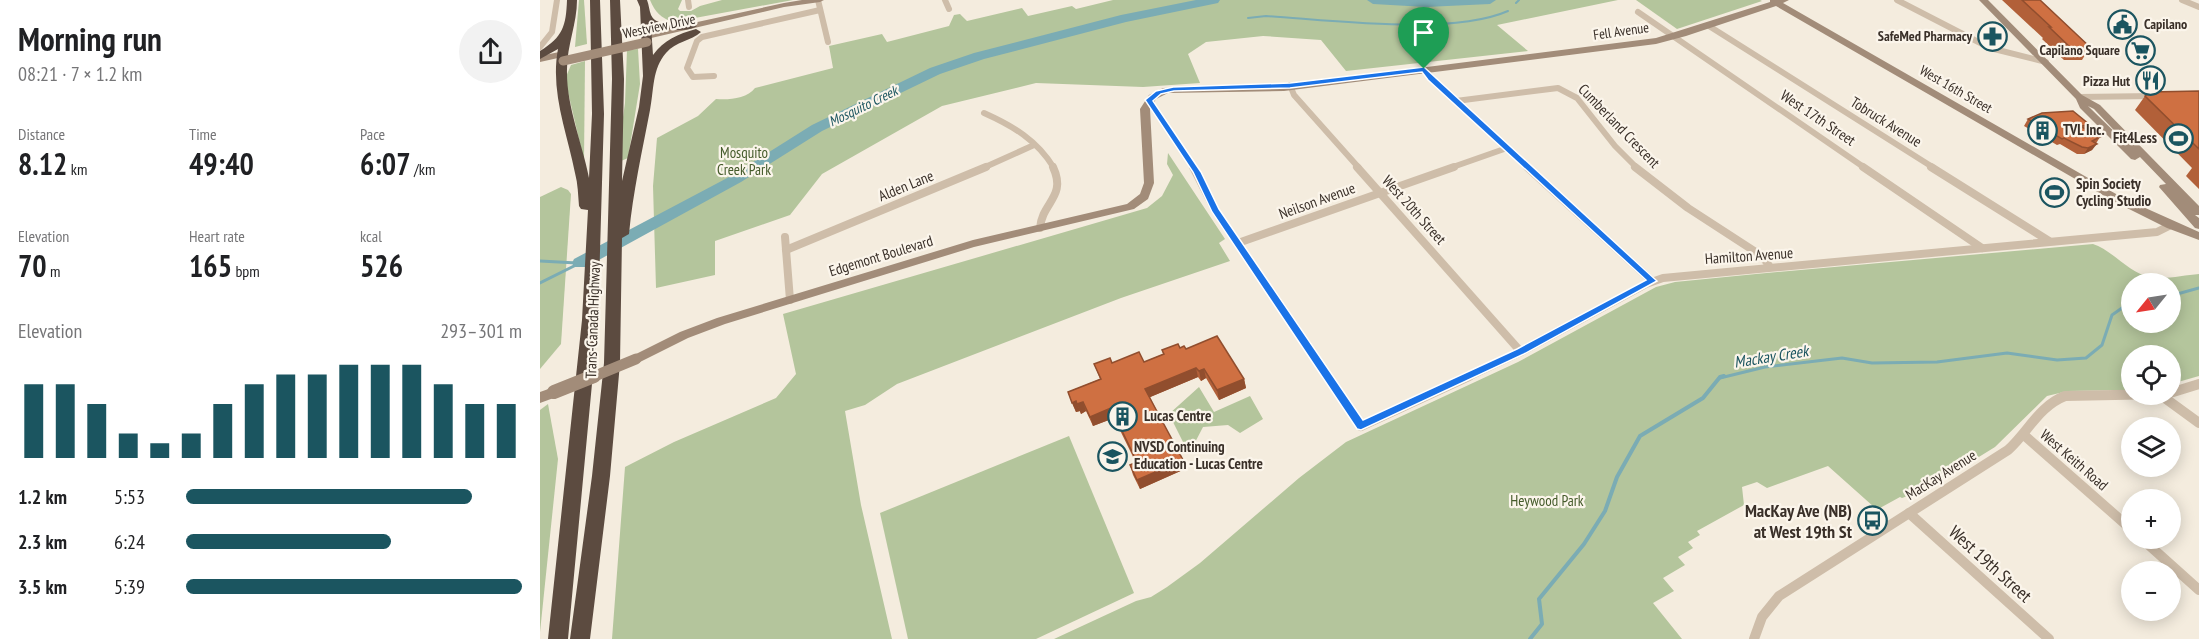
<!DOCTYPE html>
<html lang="en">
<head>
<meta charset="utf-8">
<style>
  :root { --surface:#fff; --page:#f2f2f2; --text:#202124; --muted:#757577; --accent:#1b5560 }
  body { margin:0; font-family:"PT Sans Narrow",sans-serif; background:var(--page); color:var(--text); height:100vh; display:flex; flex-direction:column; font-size:22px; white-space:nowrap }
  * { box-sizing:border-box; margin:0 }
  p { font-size:20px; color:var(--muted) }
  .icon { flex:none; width:33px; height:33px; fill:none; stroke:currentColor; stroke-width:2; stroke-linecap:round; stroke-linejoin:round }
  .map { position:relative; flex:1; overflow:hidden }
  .drawer { display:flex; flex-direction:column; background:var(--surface); width:540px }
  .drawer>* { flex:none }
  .needle { width:39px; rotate:240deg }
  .controls { position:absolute; left:1581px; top:273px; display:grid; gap:12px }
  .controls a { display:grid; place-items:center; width:60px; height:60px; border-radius:50%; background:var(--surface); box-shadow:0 3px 15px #0003; font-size:30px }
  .pin { position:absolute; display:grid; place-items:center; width:51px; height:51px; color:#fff; margin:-62px -26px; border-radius:50% 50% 50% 0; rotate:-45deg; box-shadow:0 0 6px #0007 }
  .pin .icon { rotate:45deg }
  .round { display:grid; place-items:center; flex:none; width:63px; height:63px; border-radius:32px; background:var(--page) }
  .summary { display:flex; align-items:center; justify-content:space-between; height:102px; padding:0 18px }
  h1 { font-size:33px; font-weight:700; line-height:45px }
  .figures { display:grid; grid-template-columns:repeat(3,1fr); gap:9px; height:102px; padding:6px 18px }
  .figures div { display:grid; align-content:center }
  .figures b { font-size:30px; font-weight:700 }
  .figures small { font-size:16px; font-weight:400 }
  .figures p { font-size:16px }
  .chart { height:168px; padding:12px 18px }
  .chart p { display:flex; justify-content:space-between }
  .chart svg { width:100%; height:108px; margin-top:6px; stroke:var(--accent); stroke-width:6 }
  ul { padding:0 18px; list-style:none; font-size:20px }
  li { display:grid; grid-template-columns:96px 72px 1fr; align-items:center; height:45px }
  li i { height:15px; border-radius:8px; background:var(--accent) }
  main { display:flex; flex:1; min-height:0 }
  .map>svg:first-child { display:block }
</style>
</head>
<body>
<main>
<section class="drawer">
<div class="summary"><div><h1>Morning run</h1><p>08:21 · 7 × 1.2 km</p></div><a class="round"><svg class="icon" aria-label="share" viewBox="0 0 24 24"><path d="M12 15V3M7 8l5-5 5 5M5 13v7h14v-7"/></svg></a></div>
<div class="figures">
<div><p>Distance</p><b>8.12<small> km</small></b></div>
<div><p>Time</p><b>49:40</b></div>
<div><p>Pace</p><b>6:07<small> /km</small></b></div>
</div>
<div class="figures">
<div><p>Elevation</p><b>70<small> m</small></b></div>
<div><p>Heart rate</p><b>165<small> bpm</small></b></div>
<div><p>kcal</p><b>526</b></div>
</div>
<div class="chart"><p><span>Elevation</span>293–301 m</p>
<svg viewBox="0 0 160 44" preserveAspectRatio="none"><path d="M5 44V14M15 44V14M25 44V22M35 44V34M45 44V38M55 44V34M65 44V22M75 44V14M85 44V10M95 44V10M105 44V6M115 44V6M125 44V6M135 44V14M145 44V22M155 44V22"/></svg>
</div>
<ul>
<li><b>1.2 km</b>5:53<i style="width:85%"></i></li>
<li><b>2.3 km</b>6:24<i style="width:61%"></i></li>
<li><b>3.5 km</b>5:39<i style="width:100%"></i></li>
</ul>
</section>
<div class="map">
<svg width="1659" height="639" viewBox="0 0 1659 639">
  <rect width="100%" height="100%" fill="#f4ecde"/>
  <g fill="#b4c59c" fill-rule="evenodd">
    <path d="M39 0H44L47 44 35 47Z"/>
    <path d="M110 0H142L138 9 140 11H151L160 6 182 0H253L133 22C121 18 115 12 110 0Z"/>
    <path d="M573 0H1078L957 25 988 51 806 71 781 40 723 36 666 42 648 54 660 83 603 87 496 83 402 106 282 174 250 215 175 241V275L116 288 113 186 117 138 158 116 176 99C188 100 207 99 215 88L293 68 289 46 342 34 347 42 409 26 414 15 420 14 427 21 482 8 488 16 532 6 536 9Z"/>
    <path d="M1096 0H1220L1222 1 1137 29Z"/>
    <path d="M98 49 100 84 88 158 81 161 80 138 85 103 87 50Z"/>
    <path d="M45 61 44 161 25 79 31 65Z"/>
    <path d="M628 153 685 239 679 243 690 261 581 298 357 384 325 405 305 411 321 505 352 639H72L85 467 134 442 236 398 256 374 243 314 607 208 622 196 633 175 627 164Z"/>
    <path d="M21 187 28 190 31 194 21 344 0 369V197Z"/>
    <path d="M1553 244C1571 249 1590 274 1610 277 1625 280 1644 275 1659 274V376L1631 384 1630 356H1592L1591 390 1528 391 1507 396 1455 447 1387 489 1362 498 1360 497 1340 508 1334 507 1288 466 1227 488 1217 482 1202 487 1204 505 1157 531 1160 535 1148 542 1153 548 1138 557 1145 565 1123 578 1134 591 1113 603 1142 639H514L596 601 611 597 627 587 660 563 759 478 806 442 978 362 1116 287 1135 282 1216 274ZM1592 284H1630V322H1592Z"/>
    <path d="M659 387 674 412 710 396 723 419 700 433 688 425 663 427 649 454 629 414Z"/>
    <path d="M8 404 18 459 0 632V410Z"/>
    <path d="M529 436 594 593 496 639H368L340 513Z"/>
  </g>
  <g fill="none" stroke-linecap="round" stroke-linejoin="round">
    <g stroke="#7bacb4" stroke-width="2">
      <path d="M976 3 979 0"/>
      <path d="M708 18 726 16C790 20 911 36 968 11"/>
    </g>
    <g stroke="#7bacb4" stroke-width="3">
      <path d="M0 261 37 263"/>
      <path d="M0 283 40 263"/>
      <path d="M1630 296 1659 288"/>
      <path d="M1180 378 1225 367 1302 358 1332 363 1397 362 1467 353 1517 360 1546 358 1562 345 1572 315 1592 301"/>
    </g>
    <path stroke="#7bacb4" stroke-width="4" d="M990 639 1002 624 999 599 1044 544 1065 511 1077 477 1100 436 1163 398 1180 377 1184 376"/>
    <g fill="#7bacb4" fill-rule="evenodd">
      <path d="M656 0H680L678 3 586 22 444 59 400 74 282 131 201 182 46 267H34L32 263 34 259 191 176 272 125 390 68 434 53 581 15Z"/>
      <path d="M827 0H956L950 4 886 7 833 4Z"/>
    </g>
    <g stroke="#cebda9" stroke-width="6">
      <path d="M148 0 149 7"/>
      <path d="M278 0 288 42"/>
      <path d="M405 0 409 9"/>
      <path d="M1357 0 1450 48 1506 62"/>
      <path d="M1642 0 1659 7"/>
      <path d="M1098 12 1325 168"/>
      <path d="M1169 26 1394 168"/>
      <path d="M0 47 12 32 17 0"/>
      <path d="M884 69 891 79 988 168"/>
      <path d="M174 76 153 77 147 68 157 41 162 37 280 10"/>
      <path d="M750 85 754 95 819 168"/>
      <path d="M1539 97 1614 96"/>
      <path d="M609 100 654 168"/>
      <path d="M916 101 1018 88 1037 98 1075 146 1097 168"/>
      <path d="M444 113C473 126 497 140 514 168"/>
      <path d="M443 168 494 145"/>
      <path d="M910 168 967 148"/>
    </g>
    <g stroke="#cebda9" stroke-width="8">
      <path d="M653 167 675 210 788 378"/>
      <path d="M817 167 981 352"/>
      <path d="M987 167 1112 281"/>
      <path d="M1095 167 1148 208 1222 256 1230 267"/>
      <path d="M1323 167 1442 248"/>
      <path d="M1391 167 1509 241"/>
      <path d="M500 228C502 202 527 197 513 167"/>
      <path d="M245 237 250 300"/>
      <path d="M698 243 914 167"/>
      <path d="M246 250 446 167"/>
      <path d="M926 378 981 352 1106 284 1123 278 1617 232 1631 225"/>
    </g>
    <g stroke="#cebda9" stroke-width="10">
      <path d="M787 376 821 426 929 376"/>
      <path d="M1630 393 1659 384"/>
      <path d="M1622 396 1659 423"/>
      <path d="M1484 435 1592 530"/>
      <path d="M1369 513 1509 639"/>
      <path d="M1601 538 1659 590"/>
      <path d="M1214 639 1222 617 1239 596 1468 450C1488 432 1499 406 1525 396L1625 394"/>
    </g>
    <g fill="#a28c79" fill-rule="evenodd">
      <path d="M262 0H284L280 2 244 7 107 39 103 36 107 33 244 3Z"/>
      <path d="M1230 0H1249L1243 3 1583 198 1659 232V240L1627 228 1575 202 1236 6 1146 36 1116 44 744 91 628 93 616 99 610 109 614 183 608 199 594 209 434 247 185 324 148 338 100 362H92L90 359 92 356 140 332 177 318 433 240 587 204 600 194 604 183 600 109 609 95 623 88 744 85 1116 38 1230 2Z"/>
      <path d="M1439 0H1448L1542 95 1560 105 1659 206V215H1655L1659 218V229L1655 228 1619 187 1620 185 1626 184 1600 157 1595 160 1591 159 1540 108 1536 99ZM1548 106 1554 109 1587 144Z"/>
      <path d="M24 51 27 52V56L0 62V56Z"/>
      <path d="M14 387 19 388 20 392 19 396 0 403V392Z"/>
    </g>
    <g fill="#5c4b40" fill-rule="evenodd">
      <path d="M27 0H37C37 24 27 45 27 69 26 106 42 142 49 178L52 114 50 0H60L64 114 58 320 28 639H8L42 320 48 210 41 209 39 206C38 195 38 184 35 173 27 132 10 92 18 49L0 59V51C23 37 26 26 27 0Z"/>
      <path d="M70 0H80L84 79 82 181 99 107 103 76 100 7 97 0H107C109 5 109 10 111 15 117 30 146 18 157 26 147 33 123 29 111 26L113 55C124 40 138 34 156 29L161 32C151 41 136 41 126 53 112 69 114 90 110 110 102 152 93 192 89 234L82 238 80 363 70 476 50 639H30L52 476 64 363 72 79Z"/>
    </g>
    <path stroke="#a28c79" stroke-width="9" d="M23 61 107 42"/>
    <path stroke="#a28c79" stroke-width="11" d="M50 378 96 359"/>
    <path stroke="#a28c79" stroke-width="14" d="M14 392 54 376"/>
  </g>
  <g fill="#b26039">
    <path d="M1462 0H1500L1550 47 1542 60H1524L1502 39 1503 38Z"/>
    <path d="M1659 91V189L1646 176 1652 168 1595 110 1605 96Z"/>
    <path d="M1488 119 1550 125 1547 130 1560 137 1552 150 1544 154H1537L1520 144 1517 145 1484 126Z"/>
    <path d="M640 348 646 349 704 379 706 388 679 400 666 378 661 381 658 377 610 397 645 469 600 489 593 475 590 465 596 463 574 418 553 426 546 411 541 414 540 411 536 412 528 392 560 379 554 364 604 362 623 354 622 350Z"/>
  </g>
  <g fill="#914e2e">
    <path d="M1557 144 1552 150 1544 154 1548 148Z"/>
    <path d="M656 368 658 377 608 398 605 389Z"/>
    <path d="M664 369 666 378 661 381 659 371Z"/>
    <path d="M704 379 706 388 679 400 677 390Z"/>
    <path d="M536 401 540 411 536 412 532 403Z"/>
    <path d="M543 402 546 411 541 414 537 404Z"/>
    <path d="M571 408 574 418 553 426 550 417Z"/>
    <path d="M643 460 645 469 600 489 597 480Z"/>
  </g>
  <g fill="#cf7042" stroke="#914e2e" stroke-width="1.5">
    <path d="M1482 0H1500L1550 47 1531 48 1509 27H1511Z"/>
    <path d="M1659 91V149L1605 96 1611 92Z"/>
    <path d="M1533 111 1550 125 1540 126 1560 137 1552 141 1557 144 1548 148 1542 147 1524 138 1522 139 1488 119 1502 113Z"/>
    <path d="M677 336 704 379 677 390 664 369 659 371 656 368 605 389 643 460 597 480 590 465 597 462 571 408 550 417 543 402 537 404 536 401 532 403 528 392 561 379 554 364 570 358 572 363 599 352 604 362 624 354 622 350 638 344 640 348 644 346 646 349Z"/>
  </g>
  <path fill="#1a73e8" stroke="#fff" stroke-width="1.5" fill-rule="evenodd" d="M884 67 1117 281 984 354 821 430 817 429 672 212 653 172 605 100 616 91 633 87 750 83ZM882 72 888 80 1106 280 977 349 823 420 679 209 661 172 613 101 621 94 634 91 750 88Z"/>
  <defs>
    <symbol id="civic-ring" viewBox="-11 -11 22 22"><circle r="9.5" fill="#fbf5eb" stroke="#1b5560" stroke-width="1.5"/><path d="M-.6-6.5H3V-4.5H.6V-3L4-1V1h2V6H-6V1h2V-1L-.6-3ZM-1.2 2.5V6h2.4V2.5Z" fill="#1b5560"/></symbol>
    <symbol id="pharmacy-ring" viewBox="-11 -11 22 22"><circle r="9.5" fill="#fbf5eb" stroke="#1b5560" stroke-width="1.5"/><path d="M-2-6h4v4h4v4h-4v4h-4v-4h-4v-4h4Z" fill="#1b5560"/></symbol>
    <symbol id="supermarket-ring" viewBox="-11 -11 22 22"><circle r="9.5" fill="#fbf5eb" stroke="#1b5560" stroke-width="1.5"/><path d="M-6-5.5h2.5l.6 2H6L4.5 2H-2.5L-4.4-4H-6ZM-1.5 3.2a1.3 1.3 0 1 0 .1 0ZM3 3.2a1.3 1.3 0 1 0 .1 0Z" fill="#1b5560"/></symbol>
    <symbol id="restaurant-ring" viewBox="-11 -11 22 22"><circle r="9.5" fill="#fbf5eb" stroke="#1b5560" stroke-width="1.5"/><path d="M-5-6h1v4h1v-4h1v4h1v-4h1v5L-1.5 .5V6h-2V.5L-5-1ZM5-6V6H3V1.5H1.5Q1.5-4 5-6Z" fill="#1b5560"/></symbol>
    <symbol id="building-ring" viewBox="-11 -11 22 22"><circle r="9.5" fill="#fbf5eb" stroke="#1b5560" stroke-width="1.5"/><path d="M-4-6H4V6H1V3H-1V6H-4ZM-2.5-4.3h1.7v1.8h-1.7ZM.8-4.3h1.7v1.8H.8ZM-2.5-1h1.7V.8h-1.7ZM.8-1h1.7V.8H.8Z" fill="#1b5560"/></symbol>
    <symbol id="stadium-ring" viewBox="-11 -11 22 22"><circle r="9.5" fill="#fbf5eb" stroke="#1b5560" stroke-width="1.5"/><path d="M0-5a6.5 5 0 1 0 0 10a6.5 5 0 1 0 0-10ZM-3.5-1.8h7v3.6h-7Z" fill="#1b5560"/></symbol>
    <symbol id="school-ring" viewBox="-11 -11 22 22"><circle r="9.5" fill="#fbf5eb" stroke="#1b5560" stroke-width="1.5"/><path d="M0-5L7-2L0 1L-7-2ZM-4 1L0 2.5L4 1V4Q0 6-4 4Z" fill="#1b5560"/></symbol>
    <symbol id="bus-ring" viewBox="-11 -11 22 22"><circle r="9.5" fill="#fbf5eb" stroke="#1b5560" stroke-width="1.5"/><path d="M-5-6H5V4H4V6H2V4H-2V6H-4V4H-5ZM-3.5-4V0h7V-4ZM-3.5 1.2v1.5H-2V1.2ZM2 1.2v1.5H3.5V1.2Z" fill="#1b5560"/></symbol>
  </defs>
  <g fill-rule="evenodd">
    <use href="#civic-ring" x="1566" y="8" width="33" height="33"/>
    <use href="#pharmacy-ring" x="1436" y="20" width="33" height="33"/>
    <use href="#supermarket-ring" x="1584" y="34" width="33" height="33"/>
    <use href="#restaurant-ring" x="1594" y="64" width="33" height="33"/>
    <use href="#building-ring" x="1486" y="114" width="33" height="33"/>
    <use href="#stadium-ring" x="1622" y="122" width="33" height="33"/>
    <use href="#stadium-ring" x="1498" y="176" width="33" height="33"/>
    <use href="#building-ring" x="566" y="400" width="33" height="33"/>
    <use href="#school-ring" x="556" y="440" width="33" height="33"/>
    <use href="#bus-ring" x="1316" y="504" width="33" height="33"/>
  </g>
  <g text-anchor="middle" stroke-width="4.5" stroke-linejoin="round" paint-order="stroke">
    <g font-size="14" font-weight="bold" fill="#3a3029" stroke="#fbf5eb" text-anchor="end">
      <text x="1604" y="29" text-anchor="start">Capilano</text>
      <text x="1432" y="41">SafeMed Pharmacy</text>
      <text x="1580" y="55">Capilano Square</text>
      <text x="1590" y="86">Pizza Hut</text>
    </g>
    <g font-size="14" fill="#3a3029" stroke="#fbf5eb">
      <text transform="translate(119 26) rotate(-12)" y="5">Westview Drive</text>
      <text transform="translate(1081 31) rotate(-8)" y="5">Fell Avenue</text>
      <text transform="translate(1416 89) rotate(30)" y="5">West 16th Street</text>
    </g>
    <g font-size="14" font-style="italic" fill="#1b5560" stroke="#fbf5eb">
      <text transform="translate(323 106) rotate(-26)" y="5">Mosquito Creek</text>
    </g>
    <g font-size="15" fill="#3a3029" stroke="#fbf5eb">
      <text transform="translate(1278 118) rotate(34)" y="5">West 17th Street</text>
      <text transform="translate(1346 122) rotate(32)" y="5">Tobruck Avenue</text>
      <text transform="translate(1079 126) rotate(46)" y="5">Cumberland Crescent</text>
      <text transform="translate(366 186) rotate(-22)" y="5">Alden Lane</text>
      <text transform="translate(777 201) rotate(-20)" y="5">Neilson Avenue</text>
      <text transform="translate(874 210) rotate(48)" y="5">West 20th Street</text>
      <text transform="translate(341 256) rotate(-17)" y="5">Edgemont Boulevard</text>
      <text transform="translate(1209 256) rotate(-4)" y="5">Hamilton Avenue</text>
      <text transform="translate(53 320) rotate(-88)" y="5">Trans-Canada Highway</text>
      <text transform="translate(1534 460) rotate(41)" y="5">West Keith Road</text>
      <text transform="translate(1401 475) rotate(-32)" y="5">MacKay Avenue</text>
    </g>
    <g font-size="15" font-weight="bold" fill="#3a3029" stroke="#fbf5eb" text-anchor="start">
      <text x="1523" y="135">TVL Inc.</text>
      <text x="1617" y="143" text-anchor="end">Fit4Less</text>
      <text x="1536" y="189">Spin Society<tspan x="1536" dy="17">Cycling Studio</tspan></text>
      <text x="604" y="421">Lucas Centre</text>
      <text x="594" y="452">NVSD Continuing<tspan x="594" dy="17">Education - Lucas Centre</tspan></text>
    </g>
    <g font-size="15" fill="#455b2b" stroke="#fbf5eb">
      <text x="204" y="158">Mosquito<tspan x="204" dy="17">Creek Park</tspan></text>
      <text x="1007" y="506">Heywood Park</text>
    </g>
    <g font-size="16" font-style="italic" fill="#1b5560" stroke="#fbf5eb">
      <text transform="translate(1231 356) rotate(-9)" y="6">Mackay Creek</text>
    </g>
    <g font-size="18" font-weight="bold" fill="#3a3029" stroke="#fbf5eb" text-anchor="end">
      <text x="1312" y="517">MacKay Ave (NB)<tspan x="1312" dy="21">at West 19th St</tspan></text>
    </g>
    <g font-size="18" fill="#3a3029" stroke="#fbf5eb">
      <text transform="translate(1450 564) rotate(42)" y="6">West 19th Street</text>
    </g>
  </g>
</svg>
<div class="controls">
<a><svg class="needle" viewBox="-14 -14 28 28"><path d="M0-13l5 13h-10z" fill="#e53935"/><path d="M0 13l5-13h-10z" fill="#757577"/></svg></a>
<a><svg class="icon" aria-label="locate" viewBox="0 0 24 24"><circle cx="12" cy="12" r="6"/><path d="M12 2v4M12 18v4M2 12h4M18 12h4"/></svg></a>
<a><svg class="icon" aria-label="layers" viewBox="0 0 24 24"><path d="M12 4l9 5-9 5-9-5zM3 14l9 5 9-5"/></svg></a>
<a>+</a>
<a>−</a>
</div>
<div class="pin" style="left:884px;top:69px;background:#1e9e55"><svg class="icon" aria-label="arrive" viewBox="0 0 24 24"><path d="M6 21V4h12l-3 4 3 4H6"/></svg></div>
</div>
</main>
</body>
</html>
